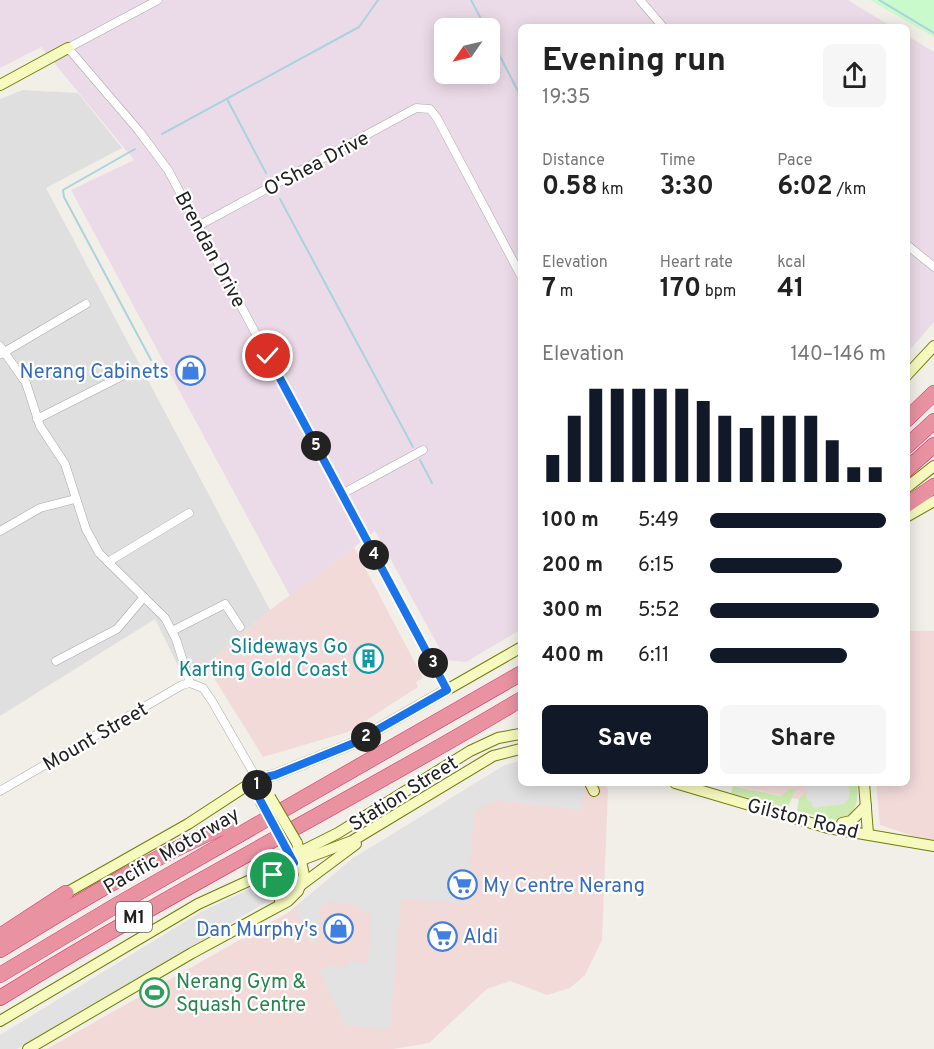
<!DOCTYPE html>
<html lang="en">
<head>
<meta charset="utf-8">
<style>
  :root { --surface:#fff; --page:#f6f6f6; --text:#222; --muted:#767676; --accent:#111827 }
  body { margin:0; font-family:Overpass,sans-serif; background:var(--page); color:var(--text); height:100vh; display:flex; flex-direction:column; font-size:22px; white-space:nowrap }
  * { box-sizing:border-box; margin:0 }
  p { font-size:20px; color:var(--muted) }
  .icon { flex:none; width:33px; height:33px; fill:none; stroke:currentColor; stroke-width:2; stroke-linecap:round; stroke-linejoin:round }
  .map { position:relative; flex:1; overflow:hidden }
  .drawer { position:absolute; left:518px; top:24px; width:392px; height:762px; display:flex; flex-direction:column; background:var(--surface); border-radius:9px; box-shadow:0 3px 15px #0003 }
  .drawer>* { flex:none }
  .needle { width:39px; rotate:236deg }
  .buttons { position:absolute; left:434px; top:18px; display:grid; gap:12px }
  .buttons a { display:grid; place-items:center; width:66px; height:66px; border-radius:9px; background:var(--surface); box-shadow:0 3px 15px #0003; font-size:30px }
  .pin { position:absolute; display:grid; place-items:center; width:51px; height:51px; color:#fff; margin:-26px; border:3px solid #fff; border-radius:50%; box-shadow:0 2px 6px #0007 }
  .km { position:absolute; width:30px; height:30px; margin:-15px; border-radius:50%; background:#222; color:#fff; font-size:16px; line-height:30px; text-align:center }
  .round { display:grid; place-items:center; flex:none; width:63px; height:63px; border-radius:9px; background:var(--page) }
  .overview { display:flex; align-items:center; justify-content:space-between; height:102px; padding:0 24px }
  h1 { font-size:33px; font-weight:700; line-height:45px }
  .figures { display:grid; grid-template-columns:repeat(3,1fr); gap:9px; height:102px; padding:6px 24px }
  .figures div { display:grid; align-content:center }
  .figures b { font-size:26px; font-weight:700 }
  .figures small { font-size:16px; font-weight:400 }
  .figures p { font-size:16px }
  .chart { height:168px; padding:12px 24px }
  .chart p { display:flex; justify-content:space-between }
  .chart svg { width:100%; height:108px; margin-top:6px; stroke:var(--accent); stroke-width:6 }
  .button { display:flex; gap:12px; margin-top:auto; padding:12px 24px }
  .button a { flex:1; height:69px; border-radius:9px; background:var(--accent); color:#fff; font-size:24px; font-weight:700; line-height:69px; text-align:center }
  .button a+a { background:var(--page); color:var(--text) }
  ul { padding:0 24px; list-style:none; font-size:20px }
  li { display:grid; grid-template-columns:96px 72px 1fr; align-items:center; height:45px }
  li i { height:15px; border-radius:8px; background:var(--accent) }
  .map>svg:first-child { display:block }
</style>
</head>
<body>
<div class="map">
<svg width="934" height="1049" viewBox="0 0 934 1049">
  <rect width="100%" height="100%" fill="#f2efe9"/>
  <path fill="#e0dfdf" d="M23 90 78 93 122 148 46 188 270 610 206 665 196 666 182 674 155 619 0 716V99Z"/>
  <g fill="#f2dad9">
    <path d="M354 547 423 678 416 682 418 687 348 732 263 757 206 665 270 610Z"/>
    <path d="M906 631H934V843L880 825 876 783H906Z"/>
    <path d="M505 765 520 783H605L608 790 602 940 585 975 570 988 547 995 510 981 487 989 429 1043 393 1049H47L289 912 352 859Z"/>
    <path d="M720 783H848L813 808 807 801Z"/>
  </g>
  <g fill="#ebdbe8" fill-rule="evenodd">
    <path d="M0 0H848L892 27H520V630L466 662 446 660 375 531 290 596 71 190 134 160 41 47 0 68ZM444 28H489V74H444Z"/>
    <path d="M906 35 934 52V322L906 354Z"/>
  </g>
  <g fill="#cdebb0">
    <path d="M848 783H857C858 801 858 807 846 819L835 820 797 811 799 799 806 792 807 801 849 798Z"/>
    <path d="M733 786 781 796 789 789H796L788 807H784L731 793Z"/>
  </g>
  <path fill="#c8facc" d="M870 0H934V37Z"/>
  <g fill="#e2e2e2">
    <path d="M520 761V783H584L582 810 496 800 474 812 467 904 401 899 390 1030 345 1025 319 970 330 966 346 968 347 961 368 963 371 913 359 912V905L327 902 320 908 318 943 310 942 295 908 352 859 505 765Z"/>
    <path d="M805 783H848L849 798 844 804 813 808 811 801H807Z"/>
    <path d="M260 884 270 900 17 1049H0V1035L201 912Z"/>
  </g>
  <g fill="none" stroke-linecap="round" stroke-linejoin="round">
    <g stroke="#aad3df" stroke-width="2">
      <path d="M471 0 486 28"/>
      <path d="M879 0 934 33"/>
      <path d="M489 35 520 95"/>
      <path d="M227 99 266 173"/>
      <path d="M162 134 359 27 378 0"/>
      <path d="M135 149 63 190 64 197 151 360"/>
      <path d="M280 199 413 447"/>
      <path d="M420 460 432 483"/>
    </g>
    <defs>
      <g id="street">
        <path d="M158 0 68 48 139 131 168 170 447 690"/>
        <path d="M640 0 663 27"/>
        <path d="M198 226 416 108 430 109 437 118 520 274"/>
        <path d="M906 244 934 267"/>
        <path d="M0 346 26 383 40 426 65 464 86 529 99 553 165 618 176 639 190 683"/>
        <path d="M1 354 86 304"/>
        <path d="M37 419 130 372"/>
        <path d="M342 494 423 450"/>
        <path d="M0 531 40 508 75 499"/>
        <path d="M108 562 189 513"/>
        <path d="M172 631 225 604 240 627"/>
        <path d="M56 661 117 629 144 597"/>
        <path d="M190 683 203 688 212 701 257 779"/>
        <path d="M0 791 182 685 190 683"/>
      </g>
      <g id="secondary">
        <path d="M0 85 68 48"/>
        <path d="M906 376 934 346"/>
        <path d="M906 488 934 466"/>
        <path d="M906 517 934 501"/>
        <path d="M257 779 261 802"/>
        <path d="M590 783 594 791"/>
        <path d="M675 783 828 828 934 846"/>
        <path d="M864 783 868 834"/>
        <path d="M842 823 851 821 866 806"/>
        <path d="M266 873 278 882 280 901"/>
        <path d="M301 885 356 844"/>
        <path d="M66 893 188 824 257 779 275 775 354 743 520 648"/>
        <path d="M280 904 293 879 294 861 300 852 338 833 470 751 498 738 520 734"/>
        <path d="M0 1021 198 904 259 876 352 841 493 756 520 749"/>
        <path d="M28 1049 192 953 288 901 298 891 304 875 297 843"/>
      </g>
      <g id="highway">
        <path d="M906 420 934 393"/>
        <path d="M906 447 934 421"/>
        <path d="M906 470 934 445"/>
        <path d="M906 505 934 486"/>
        <path d="M0 936 66 893"/>
        <path d="M0 950C72 906 145 861 223 827L239 835"/>
        <path d="M0 975 115 906 520 674"/>
        <path d="M0 998C170 892 349 802 520 700"/>
      </g>
    </defs>
    <use href="#street" stroke="#a9a9a9" stroke-width="9"/>
    <use href="#secondary" stroke="#707d05" stroke-width="12"/>
    <use href="#highway" stroke="#dc2a67" stroke-width="16"/>
    <use href="#street" stroke="#fff" stroke-width="8"/>
    <use href="#secondary" stroke="#f7fabf" stroke-width="10"/>
    <use href="#highway" stroke="#e892a2" stroke-width="15"/>
    <defs>
      <g id="secondary-bridge">
        <path d="M270 797 297 843"/>
        <path d="M261 802 287 848"/>
      </g>
    </defs>
    <use href="#secondary-bridge" stroke="#707d05" stroke-width="12" stroke-linecap="butt"/>
    <use href="#secondary-bridge" stroke="#f7fabf" stroke-width="10"/>
  </g>
  <g fill="none" stroke-linecap="round" stroke-linejoin="round">
    <defs>
      <path id="route" d="M268 356 447 690 354 743 275 775 257 779 259 798 294 863 266 873 273 875"/>
    </defs>
    <use href="#route" stroke="#fff" stroke-width="12"/>
    <use href="#route" stroke="#1a73e8" stroke-width="8"/>
  </g>
  <defs>
    <symbol id="shop-ring" viewBox="-11 -11 22 22"><circle r="9.5" fill="#fff" stroke="#3f7fe0" stroke-width="1.5"/><path d="M-5-2.5h2.3a2.7 3.5 0 0 1 5.4 0H5L5.5 6h-11ZM-1.5-2.5h3a1.5 2.3 0 0 0-3 0Z" fill="#3f7fe0"/></symbol>
    <symbol id="building-ring" viewBox="-11 -11 22 22"><circle r="9.5" fill="#fff" stroke="#0f9aa8" stroke-width="1.5"/><path d="M-4-6H4V6H1V3H-1V6H-4ZM-2.5-4.3h1.7v1.8h-1.7ZM.8-4.3h1.7v1.8H.8ZM-2.5-1h1.7V.8h-1.7ZM.8-1h1.7V.8H.8Z" fill="#0f9aa8"/></symbol>
    <symbol id="supermarket-ring" viewBox="-11 -11 22 22"><circle r="9.5" fill="#fff" stroke="#3f7fe0" stroke-width="1.5"/><path d="M-6-5.5h2.5l.6 2H6L4.5 2H-2.5L-4.4-4H-6ZM-1.5 3.2a1.3 1.3 0 1 0 .1 0ZM3 3.2a1.3 1.3 0 1 0 .1 0Z" fill="#3f7fe0"/></symbol>
    <symbol id="stadium-ring" viewBox="-11 -11 22 22"><circle r="9.5" fill="#fff" stroke="#2e9e5b" stroke-width="1.5"/><path d="M0-5a6.5 5 0 1 0 0 10a6.5 5 0 1 0 0-10ZM-3.5-1.8h7v3.6h-7Z" fill="#2e9e5b"/></symbol>
  </defs>
  <g fill-rule="evenodd">
    <use href="#shop-ring" x="174" y="354" width="33" height="33"/>
    <use href="#building-ring" x="352" y="642" width="33" height="33"/>
    <use href="#supermarket-ring" x="446" y="868" width="33" height="33"/>
    <use href="#shop-ring" x="322" y="912" width="33" height="33"/>
    <use href="#supermarket-ring" x="426" y="920" width="33" height="33"/>
    <use href="#stadium-ring" x="138" y="976" width="33" height="33"/>
  </g>
  <g text-anchor="middle" stroke-width="4.5" stroke-linejoin="round" paint-order="stroke">
    <rect fill="#fff" stroke="#646464" stroke-width="1.5" x="116" y="902" width="36" height="30" rx="4.5"/>
    <g font-size="18" font-weight="bold" fill="#222">
      <text x="134" y="923">M1</text>
    </g>
    <g font-size="20" fill="#222" stroke="#fff">
      <text transform="translate(316 163) rotate(-28)" y="7">O'Shea Drive</text>
      <text transform="translate(211 249) rotate(62)" y="7">Brendan Drive</text>
      <text transform="translate(95 736) rotate(-30)" y="7">Mount Street</text>
      <text transform="translate(403 793) rotate(-32)" y="7">Station Street</text>
      <text transform="translate(803 818) rotate(14)" y="7">Gilston Road</text>
      <text transform="translate(171 850) rotate(-30)" y="7">Pacific Motorway</text>
    </g>
    <g font-size="20" fill="#366cbe" stroke="#fff" text-anchor="end">
      <text x="169" y="378">Nerang Cabinets</text>
      <text x="483" y="892" text-anchor="start">My Centre Nerang</text>
      <text x="318" y="936">Dan Murphy's</text>
      <text x="463" y="943" text-anchor="start">Aldi</text>
    </g>
    <g font-size="20" fill="#0d838f" stroke="#fff" text-anchor="end">
      <text x="348" y="653">Slideways Go<tspan x="348" dy="23">Karting Gold Coast</tspan></text>
    </g>
    <g font-size="20" fill="#27864d" stroke="#fff" text-anchor="start">
      <text x="176" y="988">Nerang Gym &amp;<tspan x="176" dy="23">Squash Centre</tspan></text>
    </g>
  </g>
</svg>
<div class="buttons">
<a><svg class="needle" viewBox="-14 -14 28 28"><path d="M0-13l5 13h-10z" fill="#e53935"/><path d="M0 13l5-13h-10z" fill="#767676"/></svg></a>
</div>
<div class="pin" style="left:273px;top:875px;background:#1e9e55"><svg class="icon" aria-label="arrive" viewBox="0 0 24 24"><path d="M6 21V4h12l-3 4 3 4H6"/></svg></div>
<div class="pin" style="left:268px;top:356px;background:#d93025"><svg class="icon" aria-label="check" viewBox="0 0 24 24"><path d="M5 12l5 5 9-10"/></svg></div>
<b class="km" style="left:257px;top:785px">1</b>
<b class="km" style="left:366px;top:737px">2</b>
<b class="km" style="left:433px;top:663px">3</b>
<b class="km" style="left:374px;top:555px">4</b>
<b class="km" style="left:316px;top:446px">5</b>
<section class="drawer">
<div class="overview"><div><h1>Evening run</h1><p>19:35</p></div><a class="round"><svg class="icon" aria-label="share" viewBox="0 0 24 24"><path d="M12 15V3M7 8l5-5 5 5M5 13v7h14v-7"/></svg></a></div>
<div class="figures">
<div><p>Distance</p><b>0.58<small> km</small></b></div>
<div><p>Time</p><b>3:30</b></div>
<div><p>Pace</p><b>6:02<small> /km</small></b></div>
</div>
<div class="figures">
<div><p>Elevation</p><b>7<small> m</small></b></div>
<div><p>Heart rate</p><b>170<small> bpm</small></b></div>
<div><p>kcal</p><b>41</b></div>
</div>
<div class="chart"><p><span>Elevation</span>140–146 m</p>
<svg viewBox="0 0 160 44" preserveAspectRatio="none"><path d="M5 44V33M15 44V17M25 44V6M35 44V6M45 44V6M55 44V6M65 44V6M75 44V11M85 44V17M95 44V22M105 44V17M115 44V17M125 44V17M135 44V27M145 44V38M155 44V38"/></svg>
</div>
<ul>
<li><b>100 m</b>5:49<i style="width:100%"></i></li>
<li><b>200 m</b>6:15<i style="width:75%"></i></li>
<li><b>300 m</b>5:52<i style="width:96%"></i></li>
<li><b>400 m</b>6:11<i style="width:78%"></i></li>
</ul>
<div class="button"><a>Save</a><a>Share</a></div>
</section>
</div>
</body>
</html>
